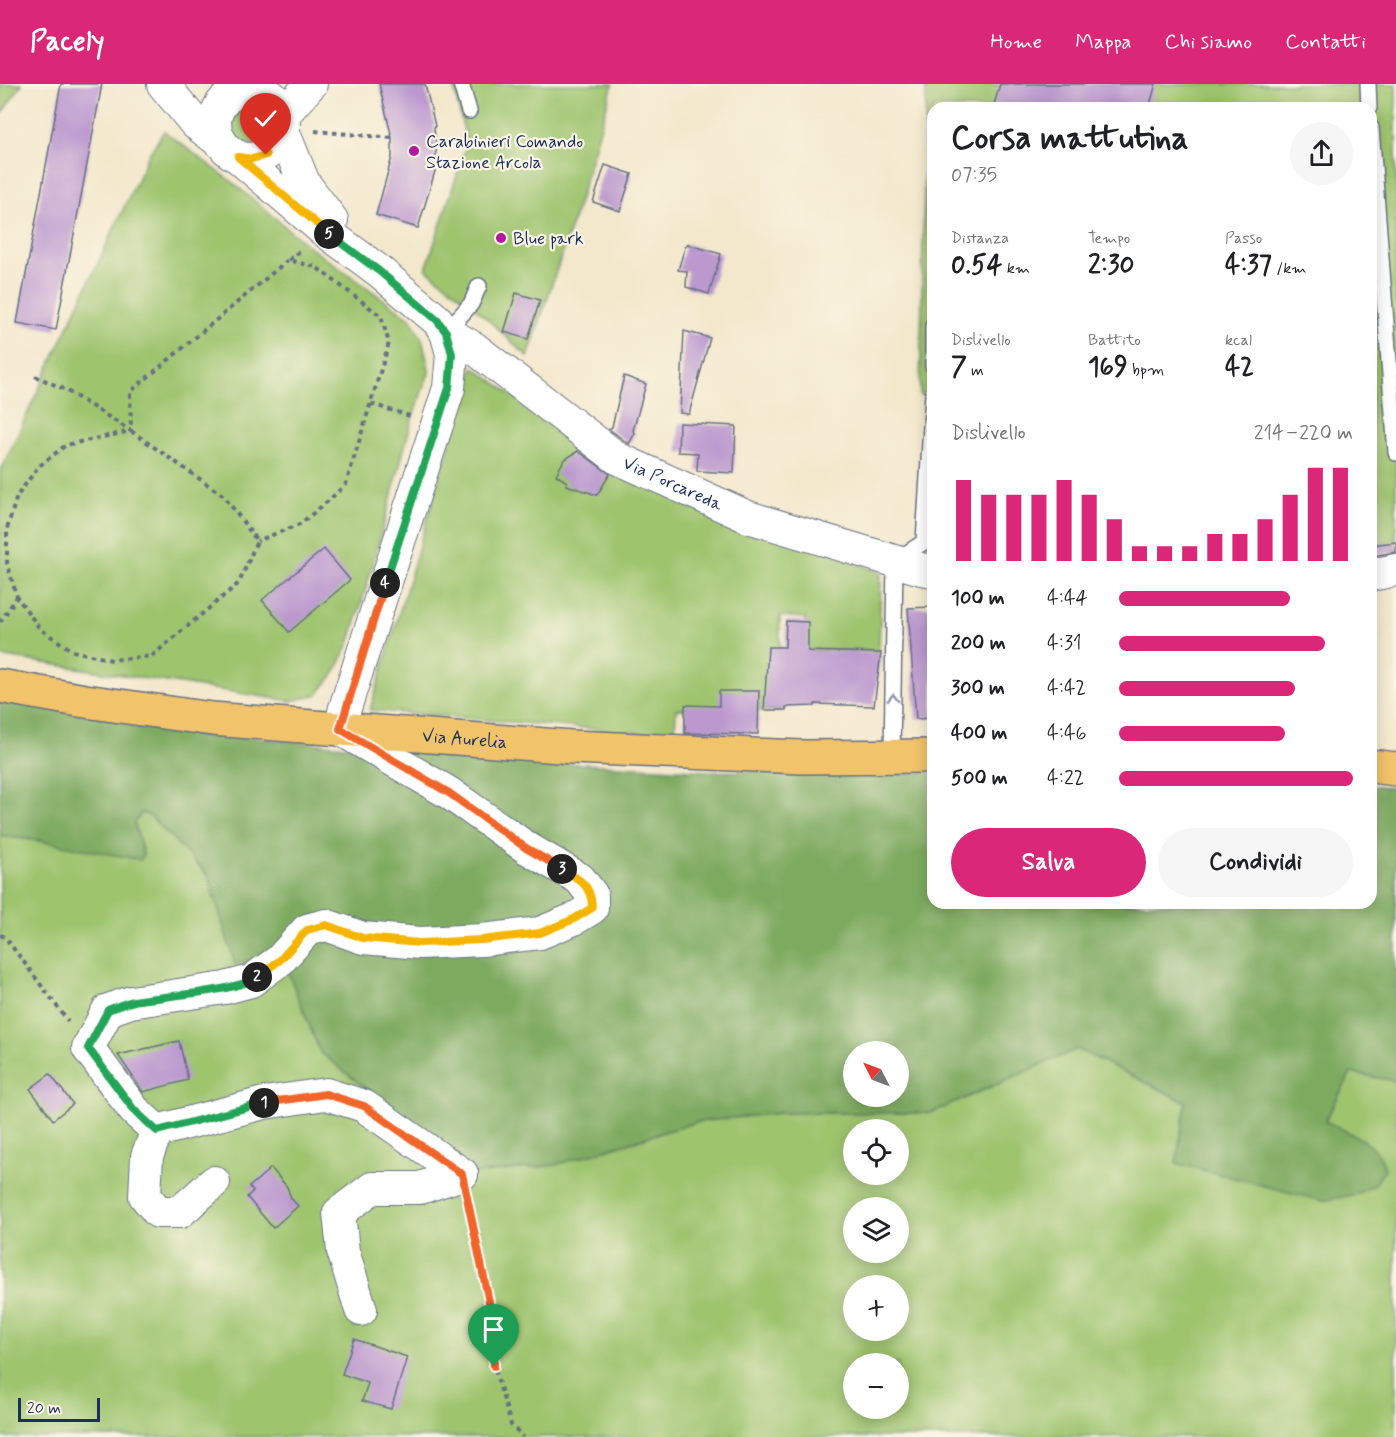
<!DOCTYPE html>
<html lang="it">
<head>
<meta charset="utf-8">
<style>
  :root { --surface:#fff; --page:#f6f6f6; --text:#202124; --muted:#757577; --accent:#db2777 }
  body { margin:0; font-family:Mynerve,sans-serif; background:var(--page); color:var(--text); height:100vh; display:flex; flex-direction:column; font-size:22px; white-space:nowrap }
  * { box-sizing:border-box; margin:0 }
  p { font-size:20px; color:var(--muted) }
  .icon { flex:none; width:33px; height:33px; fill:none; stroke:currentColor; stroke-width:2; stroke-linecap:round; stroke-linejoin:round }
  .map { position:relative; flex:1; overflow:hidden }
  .drawer { position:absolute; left:927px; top:18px; width:450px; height:807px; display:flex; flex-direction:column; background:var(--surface); border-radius:18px; box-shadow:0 3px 15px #0003 }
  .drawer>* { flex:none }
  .needle { width:39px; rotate:312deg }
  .tools { position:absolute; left:843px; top:957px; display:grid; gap:12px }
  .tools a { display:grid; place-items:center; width:66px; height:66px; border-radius:50%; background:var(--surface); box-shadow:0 3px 15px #0003; font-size:30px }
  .scale { position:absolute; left:18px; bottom:15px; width:82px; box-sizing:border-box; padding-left:6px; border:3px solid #1b2f5e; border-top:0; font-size:16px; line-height:21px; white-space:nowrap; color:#1b2f5e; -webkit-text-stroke:4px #fcf5e5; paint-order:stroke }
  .pin { position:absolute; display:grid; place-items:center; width:51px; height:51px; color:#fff; margin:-62px -26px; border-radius:50% 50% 50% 0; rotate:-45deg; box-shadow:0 0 6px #0007 }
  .pin .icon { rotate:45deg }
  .km { position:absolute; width:30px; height:30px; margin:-15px; border-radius:50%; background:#222; color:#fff; font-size:16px; line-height:30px; text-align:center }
  .round { display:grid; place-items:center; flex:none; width:63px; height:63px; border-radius:32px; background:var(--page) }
  .summary { display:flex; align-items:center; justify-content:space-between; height:102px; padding:0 24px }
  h1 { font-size:33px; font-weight:700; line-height:45px }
  .figures { display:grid; grid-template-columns:repeat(3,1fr); gap:9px; height:102px; padding:6px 24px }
  .figures div { display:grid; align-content:center }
  .figures b { font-size:26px; font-weight:700 }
  .figures small { font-size:16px; font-weight:400 }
  .figures p { font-size:16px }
  .chart { height:168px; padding:12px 24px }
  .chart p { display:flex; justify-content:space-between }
  .chart svg { width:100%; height:108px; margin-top:6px; stroke:var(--accent); stroke-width:6 }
  .primary-button { display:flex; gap:12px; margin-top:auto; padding:12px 24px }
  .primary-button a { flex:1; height:69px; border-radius:36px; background:var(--accent); color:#fff; font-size:24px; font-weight:700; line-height:69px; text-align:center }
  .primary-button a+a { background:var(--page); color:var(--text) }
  ul { padding:0 24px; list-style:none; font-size:20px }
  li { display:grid; grid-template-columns:96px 72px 1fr; align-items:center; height:45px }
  li i { height:15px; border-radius:8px; background:var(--accent) }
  header { display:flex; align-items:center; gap:36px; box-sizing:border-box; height:84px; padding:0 30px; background:var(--accent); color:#fff }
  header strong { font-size:28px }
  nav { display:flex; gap:33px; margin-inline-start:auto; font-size:21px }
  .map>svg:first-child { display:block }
</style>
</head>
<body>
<header>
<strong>Pacely</strong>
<nav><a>Home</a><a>Mappa</a><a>Chi siamo</a><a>Contatti</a></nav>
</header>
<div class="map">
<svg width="1396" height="1353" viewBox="0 0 1396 1353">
  <rect width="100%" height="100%" fill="#fcf5e5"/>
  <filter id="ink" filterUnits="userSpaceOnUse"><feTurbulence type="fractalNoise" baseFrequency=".0167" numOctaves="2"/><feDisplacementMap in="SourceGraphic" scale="12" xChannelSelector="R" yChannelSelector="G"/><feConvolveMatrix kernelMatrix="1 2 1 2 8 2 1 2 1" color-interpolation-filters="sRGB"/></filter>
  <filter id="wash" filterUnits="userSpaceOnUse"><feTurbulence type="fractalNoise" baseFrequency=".008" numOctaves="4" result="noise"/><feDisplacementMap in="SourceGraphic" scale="24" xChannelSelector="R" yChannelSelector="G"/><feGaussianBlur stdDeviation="1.35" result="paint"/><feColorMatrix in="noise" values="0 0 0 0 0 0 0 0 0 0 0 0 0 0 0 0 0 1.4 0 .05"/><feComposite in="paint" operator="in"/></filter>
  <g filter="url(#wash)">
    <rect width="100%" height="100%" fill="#f3e8cc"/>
    <g fill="#9ec46e" stroke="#5c7a66" stroke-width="1.5" fill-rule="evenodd">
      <path d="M0 0H22L0 32Z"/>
      <path d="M453 0H613L577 124 528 273 471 220 426 185 467 60Z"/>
      <path d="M926 0H1396V478L1392 459 1371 461V24H933V316L920 310Z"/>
      <path d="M250 17 265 22 272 45 256 61 240 58 230 46 231 29Z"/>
      <path d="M164 47 231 97 307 161 410 234 422 255 428 279 429 289 413 332 372 484 350 557 335 589 317 611 291 617 0 572V388L149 70Z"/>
      <path d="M473 283 589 365 881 489 879 567 807 566 805 534 780 532V627L676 625 675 652 370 626Z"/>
      <path d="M142 729 150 732 208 791 235 880 282 873 320 968 474 1090 555 1081 696 1038 778 1029H931L1077 965 1186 1018 1356 1110 1374 1101 1379 1095 1360 1055 1325 1037 1351 989 1396 997V1353H0V752L143 770 134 738ZM854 1046H898V1090H854ZM854 1124H898V1168H854ZM854 1202H898V1246H854ZM854 1280H898V1324H854Z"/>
    </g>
    <path fill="#7eaa61" stroke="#4c6c60" stroke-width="1.5" fill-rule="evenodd" d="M0 616 85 629 171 646 478 674 710 687 933 689V819H1371V702L1396 704V997L1351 989 1325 1037C1348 1049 1380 1058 1385 1086L1374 1101 1356 1110 1323 1117 1176 1079 1186 1018 1077 965 931 1029H778L696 1038 555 1081 474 1090 320 968 282 873 235 880 208 791 150 732 142 729 134 738 143 770 141 776 32 755 0 752ZM854 968H898V1012H854Z"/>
    <g id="blocks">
      <g fill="#bb99cf">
        <path d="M61 0H102L56 246 17 239Z"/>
        <path d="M379 0H425L435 42 434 44 436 61V84L418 144 376 131 392 73V54Z"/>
        <path d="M1000 0H1156L1149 24H993Z"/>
        <path d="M605 81 632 90 620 127 593 118Z"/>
        <path d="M686 160 721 170 709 210 686 203 687 187 678 186Z"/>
        <path d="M516 209 540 216 528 255 504 248Z"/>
        <path d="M684 247 710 254 689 330 680 329Z"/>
        <path d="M624 292 646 300 633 347 635 349 629 360 609 345 612 343Z"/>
        <path d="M679 339 736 342 734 389 697 387 698 369 678 368Z"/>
        <path d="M578 367 610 390 597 411 566 401 567 398 556 391 564 376Z"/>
        <path d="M1396 458V468L1372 472 1371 461Z"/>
        <path d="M324 465 350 496 289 548 262 516Z"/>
        <path d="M933 523V634L916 635 908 524Z"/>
        <path d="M786 537 808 538V567L881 569 874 622 815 620V622L786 623V626H764L768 563H785Z"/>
        <path d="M719 607H759L758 650 685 649V621L719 622Z"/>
        <path d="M179 957 188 996 143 1008 118 971Z"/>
        <path d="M50 990 73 1020 53 1036 30 1005Z"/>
        <path d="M271 1084 287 1103 291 1114 298 1122 273 1144 247 1113 253 1107 249 1103Z"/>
        <path d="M354 1255 407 1273 391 1325 362 1317 368 1299 342 1290Z"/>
      </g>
    </g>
  </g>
  <g filter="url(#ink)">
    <use href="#blocks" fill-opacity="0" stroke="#677084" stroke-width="1.5"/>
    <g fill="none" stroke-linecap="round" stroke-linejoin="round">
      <defs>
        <g id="lane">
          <path d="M461 0 469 27"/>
          <path d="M1368 0 1369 24"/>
          <path d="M1371 44 1396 369"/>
          <path d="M933 242V282"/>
          <path d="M446 248 471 220 479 202"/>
          <path d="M892 672 895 477 924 458 933 309"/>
        </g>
        <g id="street">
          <path d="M163 0 195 39 220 58"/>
          <path d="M235 0C243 4 249 3 257 5 275 10 284 24 284 42 284 52 280 60 272 66 230 100 184 25 244 5"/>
          <path d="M284 30 311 0"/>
          <path d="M284 49 304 99 332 136"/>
          <path d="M238 73 322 145 379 187 437 236 446 248 452 270 449 304 345 624 340 645 449 709 527 764 580 795 592 811V824L574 835 540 849 482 856 420 859 363 854 326 841 307 846 280 876 251 897 225 904 131 918 108 926 88 964 134 1026 157 1047 264 1019 326 1010 364 1022 462 1090"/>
          <path id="s1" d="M446 248 474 264 617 374 748 433 921 485 933 487"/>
          <path d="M1371 491 1396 486"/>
          <path d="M157 1047 147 1072 145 1112 158 1128H180L214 1098"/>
          <path d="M361 1226 343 1167 339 1129 372 1104H420L462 1090"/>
        </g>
        <g id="primary">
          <path id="s2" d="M0 602 85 617 212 635 572 663 801 673 933 672"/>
          <path d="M1371 682 1396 685"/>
        </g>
      </defs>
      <use href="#lane" stroke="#677084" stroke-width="18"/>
      <use href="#street" stroke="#677084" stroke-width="34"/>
      <use href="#primary" stroke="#677084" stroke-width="36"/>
      <g stroke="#677084" stroke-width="4" stroke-dasharray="4.5 4.5" stroke-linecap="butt">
        <path d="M315 47 392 54"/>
        <path d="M289 176 302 165"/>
        <path d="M35 292 64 305 131 347 130 308 288 176 316 183 381 232 389 259 346 400 328 417 300 440 257 457"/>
        <path d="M371 320 410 332"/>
        <path d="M131 347 224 412 257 457 239 499 152 572 112 576 73 567 40 545 17 513 7 480V445L17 412 38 383 66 361Z"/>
        <path d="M0 538 17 513"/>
        <path d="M0 851 5 853 68 937"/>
        <path d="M468 1118 492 1232 494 1282 511 1341 523 1353"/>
      </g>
      <use href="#lane" stroke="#fff" stroke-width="15"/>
      <use href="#street" stroke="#fff" stroke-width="32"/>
      <use href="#primary" stroke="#f1c36a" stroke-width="33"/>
    </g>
    <defs><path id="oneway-chevron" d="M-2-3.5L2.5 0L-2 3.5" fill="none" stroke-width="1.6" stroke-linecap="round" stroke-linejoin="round" transform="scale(1.5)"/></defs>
    <use stroke="#8d97ae" href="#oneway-chevron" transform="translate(893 614) rotate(-89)"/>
  </g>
  <g fill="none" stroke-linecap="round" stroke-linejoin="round" filter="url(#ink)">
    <defs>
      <path id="split-1" d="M264 1019 326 1010 364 1022 462 1090 492 1232 494 1282"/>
      <path id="split-2" d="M257 893C236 908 163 912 134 917 125 919 116 923 108 926L88 964 134 1026 157 1047 264 1019"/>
      <path id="split-3" d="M257 893 280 876 307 846 326 841 363 854 420 859 482 856 540 849 574 835 592 824C592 802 580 795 562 785"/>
      <path id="split-4" d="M385 499 340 645 449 709 526 764 562 785"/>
      <path id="split-5" d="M329 150 379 187 437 236 446 248 452 270 449 304 385 499"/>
      <path id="split-6" d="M266 71 252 75 238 73 329 150"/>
    </defs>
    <use href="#split-1" stroke="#fff" stroke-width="12"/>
    <use href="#split-2" stroke="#fff" stroke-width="12"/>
    <use href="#split-3" stroke="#fff" stroke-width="12"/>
    <use href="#split-4" stroke="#fff" stroke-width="12"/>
    <use href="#split-5" stroke="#fff" stroke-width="12"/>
    <use href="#split-6" stroke="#fff" stroke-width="12"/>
    <use href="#split-1" stroke="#f0652b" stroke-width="8"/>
    <use href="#split-2" stroke="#22a559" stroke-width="8"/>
    <use href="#split-3" stroke="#f5b400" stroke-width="8"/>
    <use href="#split-4" stroke="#f0652b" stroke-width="8"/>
    <use href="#split-5" stroke="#22a559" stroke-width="8"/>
    <use href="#split-6" stroke="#f5b400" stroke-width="8"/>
  </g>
  <g fill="#b5179e" stroke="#fcf5e5" stroke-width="2">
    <circle cx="414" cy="67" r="6"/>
    <circle cx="501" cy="154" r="6"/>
  </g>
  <g text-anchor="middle" stroke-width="4.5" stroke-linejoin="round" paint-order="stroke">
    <g font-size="18" fill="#1b2f5e" stroke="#fcf5e5" text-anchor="start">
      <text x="426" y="63">Carabinieri Comando<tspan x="426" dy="21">Stazione Arcola</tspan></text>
      <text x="513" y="160">Blue park</text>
    </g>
    <g font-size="18" fill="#1b2f5e" stroke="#fcf5e5">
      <text dy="6" stroke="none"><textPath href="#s1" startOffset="274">Via Porcareda</textPath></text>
      <text dy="6" stroke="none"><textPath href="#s2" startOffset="468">Via Aurelia</textPath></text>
    </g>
  </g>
</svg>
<div class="tools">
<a><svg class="needle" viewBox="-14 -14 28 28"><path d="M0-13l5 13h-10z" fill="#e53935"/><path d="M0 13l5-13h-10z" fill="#757577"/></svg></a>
<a><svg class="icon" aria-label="locate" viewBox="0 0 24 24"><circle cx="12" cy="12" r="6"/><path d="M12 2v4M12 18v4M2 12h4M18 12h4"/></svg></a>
<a><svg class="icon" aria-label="layers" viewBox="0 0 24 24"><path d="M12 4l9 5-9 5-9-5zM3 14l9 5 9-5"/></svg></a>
<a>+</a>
<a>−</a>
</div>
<div class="scale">20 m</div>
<div class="pin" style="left:494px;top:1282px;background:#1e9e55"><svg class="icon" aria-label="arrive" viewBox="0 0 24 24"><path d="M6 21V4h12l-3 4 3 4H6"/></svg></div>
<div class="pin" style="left:266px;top:71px;background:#d93025"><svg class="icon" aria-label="check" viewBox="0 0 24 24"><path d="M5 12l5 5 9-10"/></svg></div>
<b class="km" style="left:264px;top:1019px">1</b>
<b class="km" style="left:257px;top:893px">2</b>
<b class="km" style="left:562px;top:785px">3</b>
<b class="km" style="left:385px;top:499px">4</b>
<b class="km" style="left:329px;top:150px">5</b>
<section class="drawer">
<div class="summary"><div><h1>Corsa mattutina</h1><p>07:35</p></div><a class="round"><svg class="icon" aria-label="share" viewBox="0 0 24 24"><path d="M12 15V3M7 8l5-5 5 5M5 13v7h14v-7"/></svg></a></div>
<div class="figures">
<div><p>Distanza</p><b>0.54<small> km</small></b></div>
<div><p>Tempo</p><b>2:30</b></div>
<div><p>Passo</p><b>4:37<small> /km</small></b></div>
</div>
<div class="figures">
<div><p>Dislivello</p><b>7<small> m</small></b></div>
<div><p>Battito</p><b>169<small> bpm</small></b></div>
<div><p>kcal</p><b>42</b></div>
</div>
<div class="chart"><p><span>Dislivello</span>214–220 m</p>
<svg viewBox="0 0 160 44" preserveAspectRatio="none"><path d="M5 44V11M15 44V17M25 44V17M35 44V17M45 44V11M55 44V17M65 44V27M75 44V38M85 44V38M95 44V38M105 44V33M115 44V33M125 44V27M135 44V17M145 44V6M155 44V6"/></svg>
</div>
<ul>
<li><b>100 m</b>4:44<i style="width:73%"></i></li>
<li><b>200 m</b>4:31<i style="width:88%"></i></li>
<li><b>300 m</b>4:42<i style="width:75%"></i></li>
<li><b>400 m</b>4:46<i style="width:71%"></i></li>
<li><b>500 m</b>4:22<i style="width:100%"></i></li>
</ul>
<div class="primary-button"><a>Salva</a><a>Condividi</a></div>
</section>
</div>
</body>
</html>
